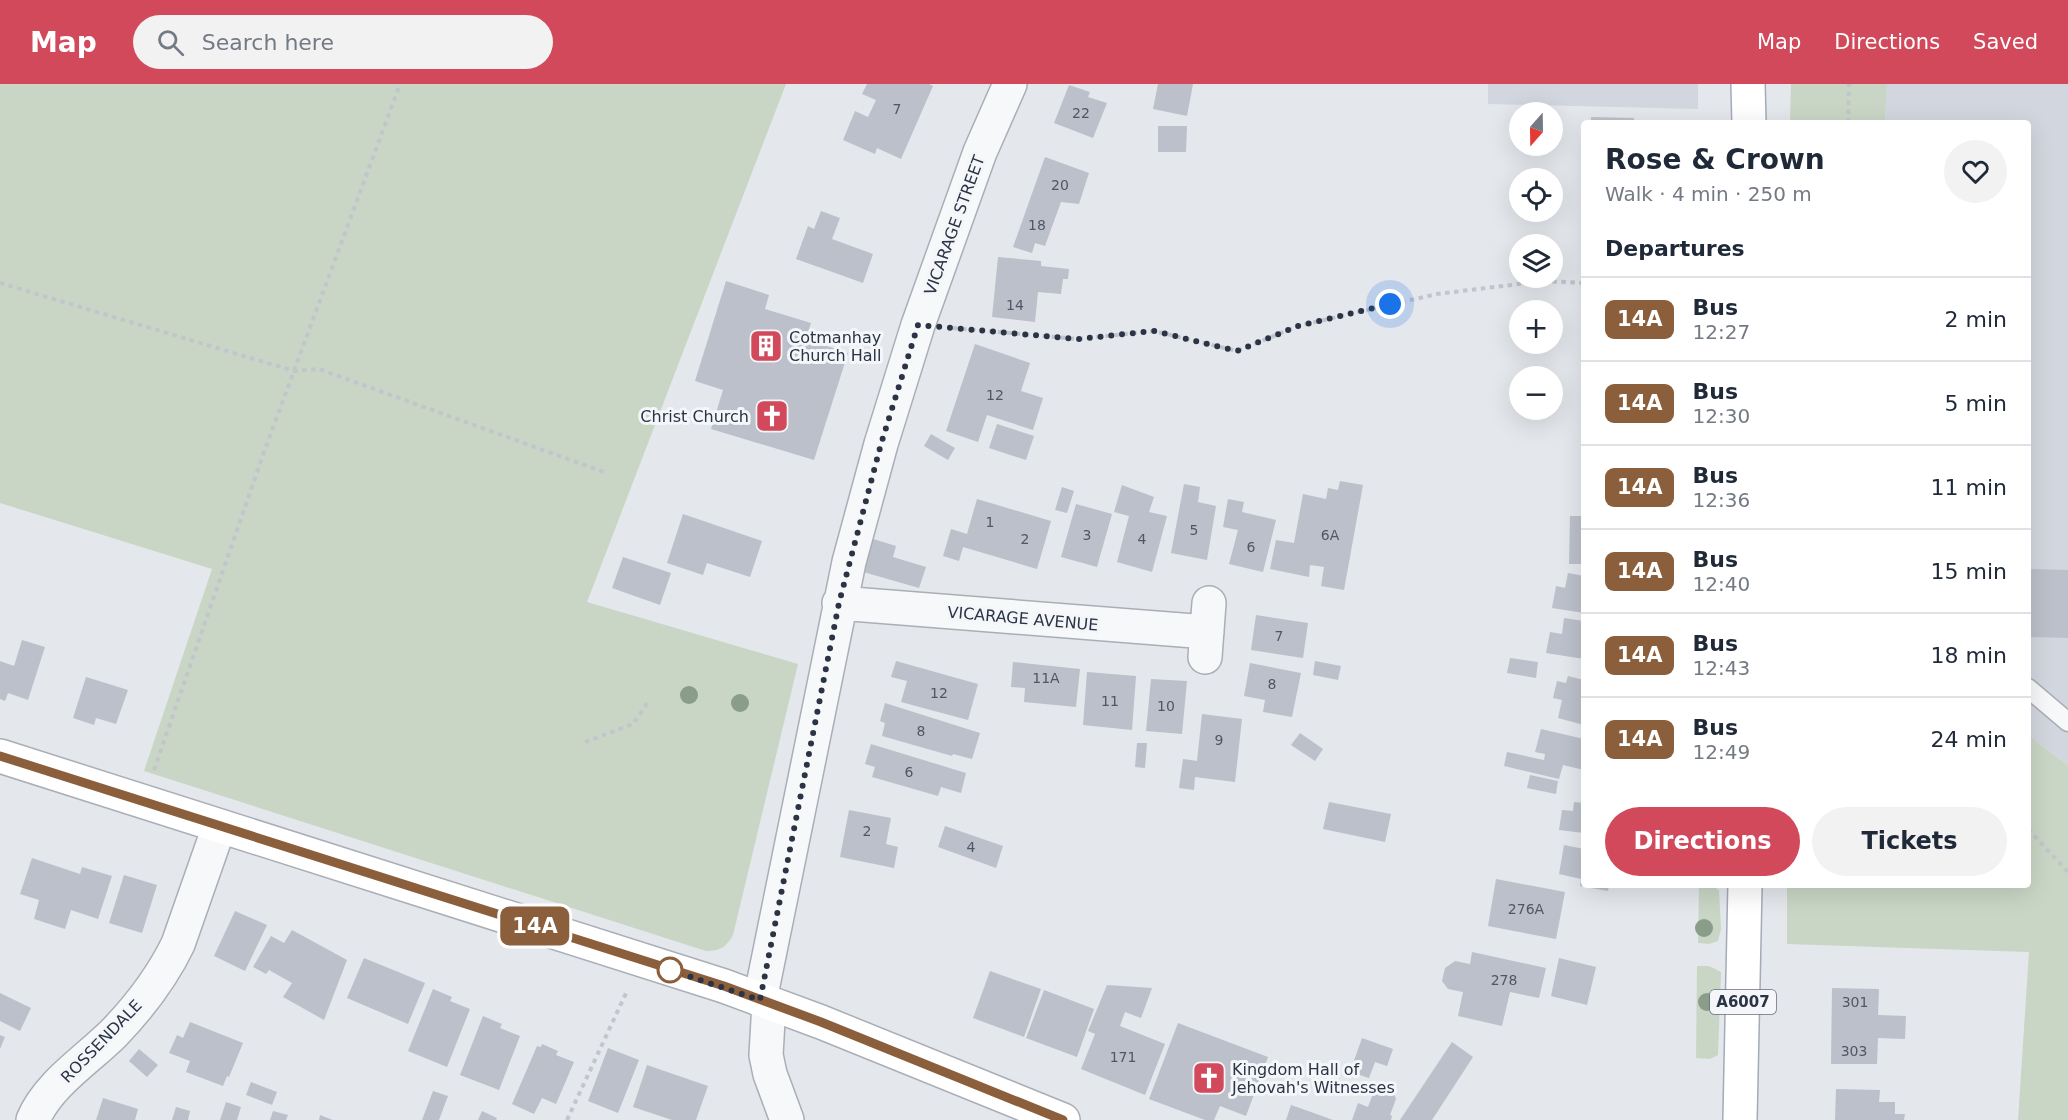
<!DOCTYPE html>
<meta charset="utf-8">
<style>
:root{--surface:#fff;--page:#f2f2f3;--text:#1f2937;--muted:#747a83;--line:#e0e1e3;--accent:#d1495b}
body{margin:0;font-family:"DejaVu Sans",sans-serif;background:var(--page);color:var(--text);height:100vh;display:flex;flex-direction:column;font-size:22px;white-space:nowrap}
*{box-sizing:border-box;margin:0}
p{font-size:20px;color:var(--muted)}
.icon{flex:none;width:33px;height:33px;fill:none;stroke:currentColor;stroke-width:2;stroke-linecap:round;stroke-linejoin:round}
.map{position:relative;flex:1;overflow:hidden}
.panel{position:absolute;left:1581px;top:36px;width:450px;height:768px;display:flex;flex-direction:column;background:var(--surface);border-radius:6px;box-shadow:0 6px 24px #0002}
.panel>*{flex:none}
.badge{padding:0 12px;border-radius:9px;font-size:21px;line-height:39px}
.needle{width:39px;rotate:200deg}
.controls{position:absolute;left:1509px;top:18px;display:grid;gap:12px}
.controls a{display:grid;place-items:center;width:54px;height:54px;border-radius:50%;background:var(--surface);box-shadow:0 6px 24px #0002;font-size:30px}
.you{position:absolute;width:30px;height:30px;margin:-15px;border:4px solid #fff;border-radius:50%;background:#1a73e8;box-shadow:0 0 0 9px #1a73e833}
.map>.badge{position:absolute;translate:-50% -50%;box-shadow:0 0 0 3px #fff}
h2{padding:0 24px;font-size:22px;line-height:54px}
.round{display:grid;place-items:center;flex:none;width:63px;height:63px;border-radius:32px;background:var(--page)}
.head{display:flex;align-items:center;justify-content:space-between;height:102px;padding:0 24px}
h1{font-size:28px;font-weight:700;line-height:45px}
.button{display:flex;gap:12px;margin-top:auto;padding:12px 24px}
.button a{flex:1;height:69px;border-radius:36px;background:var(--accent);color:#fff;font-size:24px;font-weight:700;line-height:69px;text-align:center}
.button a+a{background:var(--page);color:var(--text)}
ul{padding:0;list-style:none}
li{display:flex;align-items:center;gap:18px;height:84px;padding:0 24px;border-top:2px solid var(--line)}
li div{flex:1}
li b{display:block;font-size:22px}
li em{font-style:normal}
li .badge{min-width:66px;font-weight:700;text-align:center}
header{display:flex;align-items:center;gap:36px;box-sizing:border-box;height:84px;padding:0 30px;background:var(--accent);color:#fff}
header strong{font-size:28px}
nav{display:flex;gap:33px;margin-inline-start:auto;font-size:21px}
.search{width:420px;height:54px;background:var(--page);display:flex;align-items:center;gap:15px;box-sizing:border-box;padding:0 21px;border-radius:33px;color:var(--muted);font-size:22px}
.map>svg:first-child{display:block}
</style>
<header>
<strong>Map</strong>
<div class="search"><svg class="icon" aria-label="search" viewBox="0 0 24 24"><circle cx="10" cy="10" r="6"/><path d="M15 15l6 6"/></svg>Search here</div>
<nav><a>Map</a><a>Directions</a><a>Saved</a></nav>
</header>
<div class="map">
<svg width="2068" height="1036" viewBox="0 0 2068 1036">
<rect width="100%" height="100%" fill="#e4e7ec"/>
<!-- built -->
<path fill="#d2d6de" d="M1488,0H1698V25L1488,20Z
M1887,0H2068V682L2028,651V39H1885Z"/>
<!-- green -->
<path fill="#c9d6c5" d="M0,0H786L587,518L798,580L733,851C726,863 721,867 706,867L144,687L212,485L0,419Z
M1791,0H1887L1885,39H1790Z
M2028,651L2068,682V1036H2018L2029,868L1787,860V801H2028Z
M1699,801L1713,802L1719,806L1721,845L1718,857L1709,860L1698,859Z
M1697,882H1709L1721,888L1718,971L1710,975L1696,974Z"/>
<!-- building -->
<path fill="#bbc0ca" d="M867,0H929L933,2L901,75L877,64L875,70L843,56L855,27L868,33L876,16L862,10Z
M1158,0H1193L1187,32L1153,25Z
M1069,1L1090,8L1088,13L1107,19L1093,54L1054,39Z
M1591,33L1634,34V39H1591Z
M1158,42H1187L1186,68H1158Z
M1045,73L1089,89L1079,120L1061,118L1045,162L1035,159L1032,169L1013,163Z
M821,127L840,134L832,155L873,170L863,199L796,175L808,142L814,145Z
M998,173L1041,177V182L1069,185L1068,195H1063L1061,210L1038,208L1035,238L992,233Z
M726,197L769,211L765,225L811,239L806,255L848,269L814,376L711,345L723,306L695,297Z
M975,260L1030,279L1021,307L1043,314L1033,346L987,331L978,358L946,347Z
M997,340L1034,352L1026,376L989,364Z
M931,350L955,364L948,376L924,362Z
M1340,397L1363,401L1344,506L1321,502L1324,483L1310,481L1309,493L1270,485L1276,456L1294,459L1303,410L1326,415L1328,404L1338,406Z
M1184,400L1200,403L1198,418L1216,422L1207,476L1171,469Z
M1122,401L1154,413L1149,428L1167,432L1152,488L1117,478L1129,432L1114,428Z
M1062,403L1074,407L1067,429L1055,426Z
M977,415L1051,437L1037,485L963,463L959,477L943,472L951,445L967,450Z
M1228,415L1244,418L1242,428L1276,436L1263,488L1229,480L1238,446L1223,443Z
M1076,420L1112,430L1097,483L1061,473Z
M683,430L762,457L750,493L707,479L703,491L667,479Z
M1570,432H1584V480H1569Z
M870,454L896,462L893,473L926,483L919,504L860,487Z
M623,473L671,489L660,521L612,504Z
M2028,485L2068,486V554L2028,553Z
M1568,489L1584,492V529L1552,524L1556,502L1565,504Z
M1256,531L1308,539L1303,574L1251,566Z
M1564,534L1584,537V575L1546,569L1550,548L1562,550Z
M22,556L45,563L28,616L8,609L5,617L0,615V577L14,582Z
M1510,574L1538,578L1536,594L1507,589Z
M896,577L978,600L968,636L901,618L907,597L891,593Z
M1315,577L1341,582L1338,596L1313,591Z
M1013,578L1080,585L1076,623L1024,618L1025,604L1011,603Z
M1250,579L1301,589L1292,633L1263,628L1265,616L1244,612Z
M1087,588L1136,592L1132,646L1083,641Z
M1568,592L1584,596V641L1558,634L1562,616L1553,614L1557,597L1566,599Z
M86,593L128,606L116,640L96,634L94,641L73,634Z
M1151,595L1187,597L1182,650L1146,647Z
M885,619L980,649L972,675L953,670L952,672L882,652L885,639L880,637Z
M1202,630L1242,635L1235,698L1195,693L1194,706L1179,704L1183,675L1197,677Z
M1541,645L1584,655V686L1563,681L1559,695L1504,682L1507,668L1544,676L1545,670L1535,668Z
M1300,649L1323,665L1315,677L1291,661Z
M1137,659H1147L1145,684L1135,683Z
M871,660L966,689L961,709L941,703L938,712L872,693L875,683L865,680Z
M1530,691L1558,697L1556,710L1527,704Z
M1329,718L1391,730L1385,758L1323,745Z
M1574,718L1584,719V749L1559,746L1562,726L1573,727Z
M849,726L891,734L886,760L898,763L894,784L840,773Z
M945,742L1003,762L996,784L938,763Z
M1564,761L1584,765V801H1609L1608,807L1580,802L1581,795L1559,790Z
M32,774L80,790L82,783L112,792L98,835L71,826L65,845L34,835L39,816L20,810Z
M124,791L157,801L142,849L109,839Z
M1496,795L1565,808L1556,855L1488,842Z
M235,827L267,841L245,887L214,872Z
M292,846L347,876L324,936L283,913L292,899L269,886L266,890L253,883L271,852L284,859Z
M1472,868L1546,884L1539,914L1510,908L1502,942L1458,932L1463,908L1448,905L1442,897L1445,884L1455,877L1470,880Z
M364,874L425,899L408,940L347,914Z
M1559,874L1596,883L1587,921L1551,912Z
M990,887L1041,905L1024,953L973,934Z
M1107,901L1152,904L1141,934L1125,928L1120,942L1165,960L1145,1011L1081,985L1095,950L1088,947Z
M1832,904L1879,905L1878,931L1906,932L1905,955L1878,954L1877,980H1831Z
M433,905L452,913L450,917L470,925L447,983L408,967Z
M1044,906L1094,925L1077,973L1026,954Z
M0,909L31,924L20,947L0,937Z
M483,932L502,940L500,944L520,952L499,1006L460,991Z
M190,938L243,959L229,993L227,992L223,1002L186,988L190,977L169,969L177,951L183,954Z
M1178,939L1268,973L1246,1032L1220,1022L1214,1036H1205L1149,1015Z
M0,951L5,953L0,965Z
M1362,954L1393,965L1387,982L1375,978L1369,994L1350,988Z
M1452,958L1473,973L1432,1036H1400Z
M542,960L558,967L556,971L574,978L556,1020L542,1014L534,1030L512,1020L537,962L541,963Z
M608,964L639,976L618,1029L588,1017Z
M139,965L158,981L147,993L129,977Z
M647,981L708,1002L696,1036H672L633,1023Z
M251,998L277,1008L272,1021L246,1011Z
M1382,1003L1393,1007L1396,1015L1390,1031L1392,1032L1391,1036H1352L1358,1019L1368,1023L1374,1007Z
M1836,1005L1880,1006L1879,1018H1895V1030H1905L1904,1036H1835Z
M433,1007L448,1012L439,1036H422Z
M103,1014L138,1025L135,1036H96Z
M226,1018L241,1023L237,1036H220Z
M1291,1021L1311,1028L1333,1036H1286Z
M176,1023L190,1027L188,1036H172Z
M273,1027L288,1031L286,1036H270Z
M482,1027L497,1034L496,1036H478Z
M320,1031L333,1036H319Z"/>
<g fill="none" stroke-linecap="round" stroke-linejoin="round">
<defs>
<path id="lane" d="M2028,604L2068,638"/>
<path id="street" d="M839,519L1207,548
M1205,573L1209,519
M760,916L849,478L881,360L918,241L980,68L1010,0
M769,919L766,971L770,990L787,1036
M33,1036C48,1000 87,976 114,949C139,923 162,893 178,860L219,743"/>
<path id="secondary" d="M0,672L724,902L821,938L1063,1036"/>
<path id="primary" d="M1748,0L1749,39
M1740,1036L1745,801"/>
</defs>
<!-- lane casing -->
<use href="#lane" stroke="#a9aeb7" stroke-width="21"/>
<!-- street casing -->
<use href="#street" stroke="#a9aeb7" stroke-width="36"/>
<!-- secondary casing -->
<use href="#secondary" stroke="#a9aeb7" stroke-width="36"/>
<!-- primary casing -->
<use href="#primary" stroke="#a3abb8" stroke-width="36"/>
<!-- path -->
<path stroke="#c2c5cb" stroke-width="4" stroke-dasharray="4.5 4.5" stroke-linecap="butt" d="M1848,39L1849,0
M0,199L294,287L319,285L604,388
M953,244L1078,255L1154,247L1237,267L1298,242L1437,210L1544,197L1584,199
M585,658L633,640L650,615
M154,686L264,368L400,0
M2028,745L2068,788
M567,1036L627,907"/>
<!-- lane -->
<use href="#lane" stroke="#f7f8fa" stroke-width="18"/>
<!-- street -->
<use href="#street" stroke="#f7f8fa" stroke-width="33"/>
<!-- secondary -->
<use href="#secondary" stroke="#fff" stroke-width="33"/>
<!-- primary -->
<use href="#primary" stroke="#fff" stroke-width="33"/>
</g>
<!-- trees -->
<g fill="#899d89">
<circle cx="689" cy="611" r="9"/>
<circle cx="740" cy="619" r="9"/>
<circle cx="1704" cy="844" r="9"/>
<circle cx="1707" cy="918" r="9"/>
</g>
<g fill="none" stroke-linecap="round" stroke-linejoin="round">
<defs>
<path id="line" d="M0,672L724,902L821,938L1063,1036"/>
</defs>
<!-- line casing -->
<use href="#line" stroke="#fff" stroke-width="14"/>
<!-- line -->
<use href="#line" stroke="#8b5e3c" stroke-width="9"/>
<!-- walk -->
<path stroke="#2b3445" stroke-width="6" stroke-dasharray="0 10.8" d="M670,886L760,916L839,519L881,360L918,241L1078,255L1154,247L1237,267L1298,242L1390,220"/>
</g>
<!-- icons -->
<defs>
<symbol id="building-square" viewBox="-11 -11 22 22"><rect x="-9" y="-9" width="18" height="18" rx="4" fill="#d1495b" stroke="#f4f6f9"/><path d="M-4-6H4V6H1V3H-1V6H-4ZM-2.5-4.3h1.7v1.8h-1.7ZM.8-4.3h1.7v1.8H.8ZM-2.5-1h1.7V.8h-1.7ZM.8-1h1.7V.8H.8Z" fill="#fff"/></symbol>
<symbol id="church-square" viewBox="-11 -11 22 22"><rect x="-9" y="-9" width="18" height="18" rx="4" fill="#d1495b" stroke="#f4f6f9"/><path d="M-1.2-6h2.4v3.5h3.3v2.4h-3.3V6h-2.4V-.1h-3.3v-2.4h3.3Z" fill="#fff"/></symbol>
</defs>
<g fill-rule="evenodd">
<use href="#building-square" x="747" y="243" width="38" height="38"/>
<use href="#church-square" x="753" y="313" width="38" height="38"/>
<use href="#church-square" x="1190" y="975" width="38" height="38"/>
</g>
<!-- markers -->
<circle fill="#fff" stroke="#8b5e3c" stroke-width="3" cx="670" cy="886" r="12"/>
<g text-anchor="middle" stroke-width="6" stroke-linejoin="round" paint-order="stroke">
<!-- number labels -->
<g font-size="14" fill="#4f5766">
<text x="897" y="30">7</text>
<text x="1081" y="34">22</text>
<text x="1060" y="106">20</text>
<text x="1037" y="146">18</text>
<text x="1015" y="226">14</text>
<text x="995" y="316">12</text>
<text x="990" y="443">1</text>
<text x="1194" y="451">5</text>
<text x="1087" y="456">3</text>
<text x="1330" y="456">6A</text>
<text x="1025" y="460">2</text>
<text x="1142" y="460">4</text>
<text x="1251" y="468">6</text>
<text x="1279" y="557">7</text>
<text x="1046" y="599">11A</text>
<text x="1272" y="605">8</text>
<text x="939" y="614">12</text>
<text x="1110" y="622">11</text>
<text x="1166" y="627">10</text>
<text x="921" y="652">8</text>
<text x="1219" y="661">9</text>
<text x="909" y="693">6</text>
<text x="867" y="752">2</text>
<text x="971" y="768">4</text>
<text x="1526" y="830">276A</text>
<text x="1504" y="901">278</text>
<text x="1855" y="923">301</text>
<text x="1854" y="972">303</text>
<text x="1123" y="978">171</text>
</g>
<!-- shield labels -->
<rect fill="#f4f6f9" stroke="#676e7b" stroke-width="1.5" x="1710" y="906" width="66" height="24" rx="4.5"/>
<g font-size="15" font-weight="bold" fill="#2b3445">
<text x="1743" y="923">A6007</text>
</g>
<!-- street labels -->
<g font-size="16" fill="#2b3445" stroke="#f4f6f9">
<text transform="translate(954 141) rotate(-70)" y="6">VICARAGE STREET</text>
<text transform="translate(1023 534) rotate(5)" y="6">VICARAGE AVENUE</text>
<text transform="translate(101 957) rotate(-46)" y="6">ROSSENDALE</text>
</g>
<!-- poi labels -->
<g font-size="16" fill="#2b3445" stroke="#f4f6f9" text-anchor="start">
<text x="789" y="259">Cotmanhay<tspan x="789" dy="18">Church Hall</tspan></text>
<text x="749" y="338" text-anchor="end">Christ Church</text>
<text x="1232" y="991">Kingdom Hall of<tspan x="1232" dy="18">Jehovah's Witnesses</tspan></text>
</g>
</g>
</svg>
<div class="controls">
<a><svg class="needle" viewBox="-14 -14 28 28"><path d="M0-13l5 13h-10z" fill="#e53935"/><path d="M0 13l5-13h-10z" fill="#747a83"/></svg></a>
<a><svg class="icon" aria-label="locate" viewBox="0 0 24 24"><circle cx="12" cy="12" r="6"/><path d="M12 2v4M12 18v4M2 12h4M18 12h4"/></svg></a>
<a><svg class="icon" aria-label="layers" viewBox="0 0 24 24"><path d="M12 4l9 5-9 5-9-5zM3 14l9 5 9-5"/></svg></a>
<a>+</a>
<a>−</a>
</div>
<div class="you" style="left:1390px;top:220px"></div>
<b class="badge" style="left:535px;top:842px;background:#8b5e3c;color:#fff">14A</b>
<section class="panel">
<div class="head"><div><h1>Rose &amp; Crown</h1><p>Walk · 4 min · 250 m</p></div><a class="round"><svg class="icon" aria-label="heart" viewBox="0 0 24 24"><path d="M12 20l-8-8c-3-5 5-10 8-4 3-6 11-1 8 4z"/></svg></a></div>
<h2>Departures</h2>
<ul>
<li><span class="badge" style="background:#8b5e3c;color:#fff">14A</span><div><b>Bus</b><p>12:27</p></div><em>2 min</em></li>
<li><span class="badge" style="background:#8b5e3c;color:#fff">14A</span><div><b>Bus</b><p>12:30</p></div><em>5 min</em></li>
<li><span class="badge" style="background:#8b5e3c;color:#fff">14A</span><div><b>Bus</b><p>12:36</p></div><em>11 min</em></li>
<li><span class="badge" style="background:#8b5e3c;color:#fff">14A</span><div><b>Bus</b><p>12:40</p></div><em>15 min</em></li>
<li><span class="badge" style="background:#8b5e3c;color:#fff">14A</span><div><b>Bus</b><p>12:43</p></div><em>18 min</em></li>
<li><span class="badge" style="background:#8b5e3c;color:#fff">14A</span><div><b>Bus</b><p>12:49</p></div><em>24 min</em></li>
</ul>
<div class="button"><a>Directions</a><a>Tickets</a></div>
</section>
</div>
